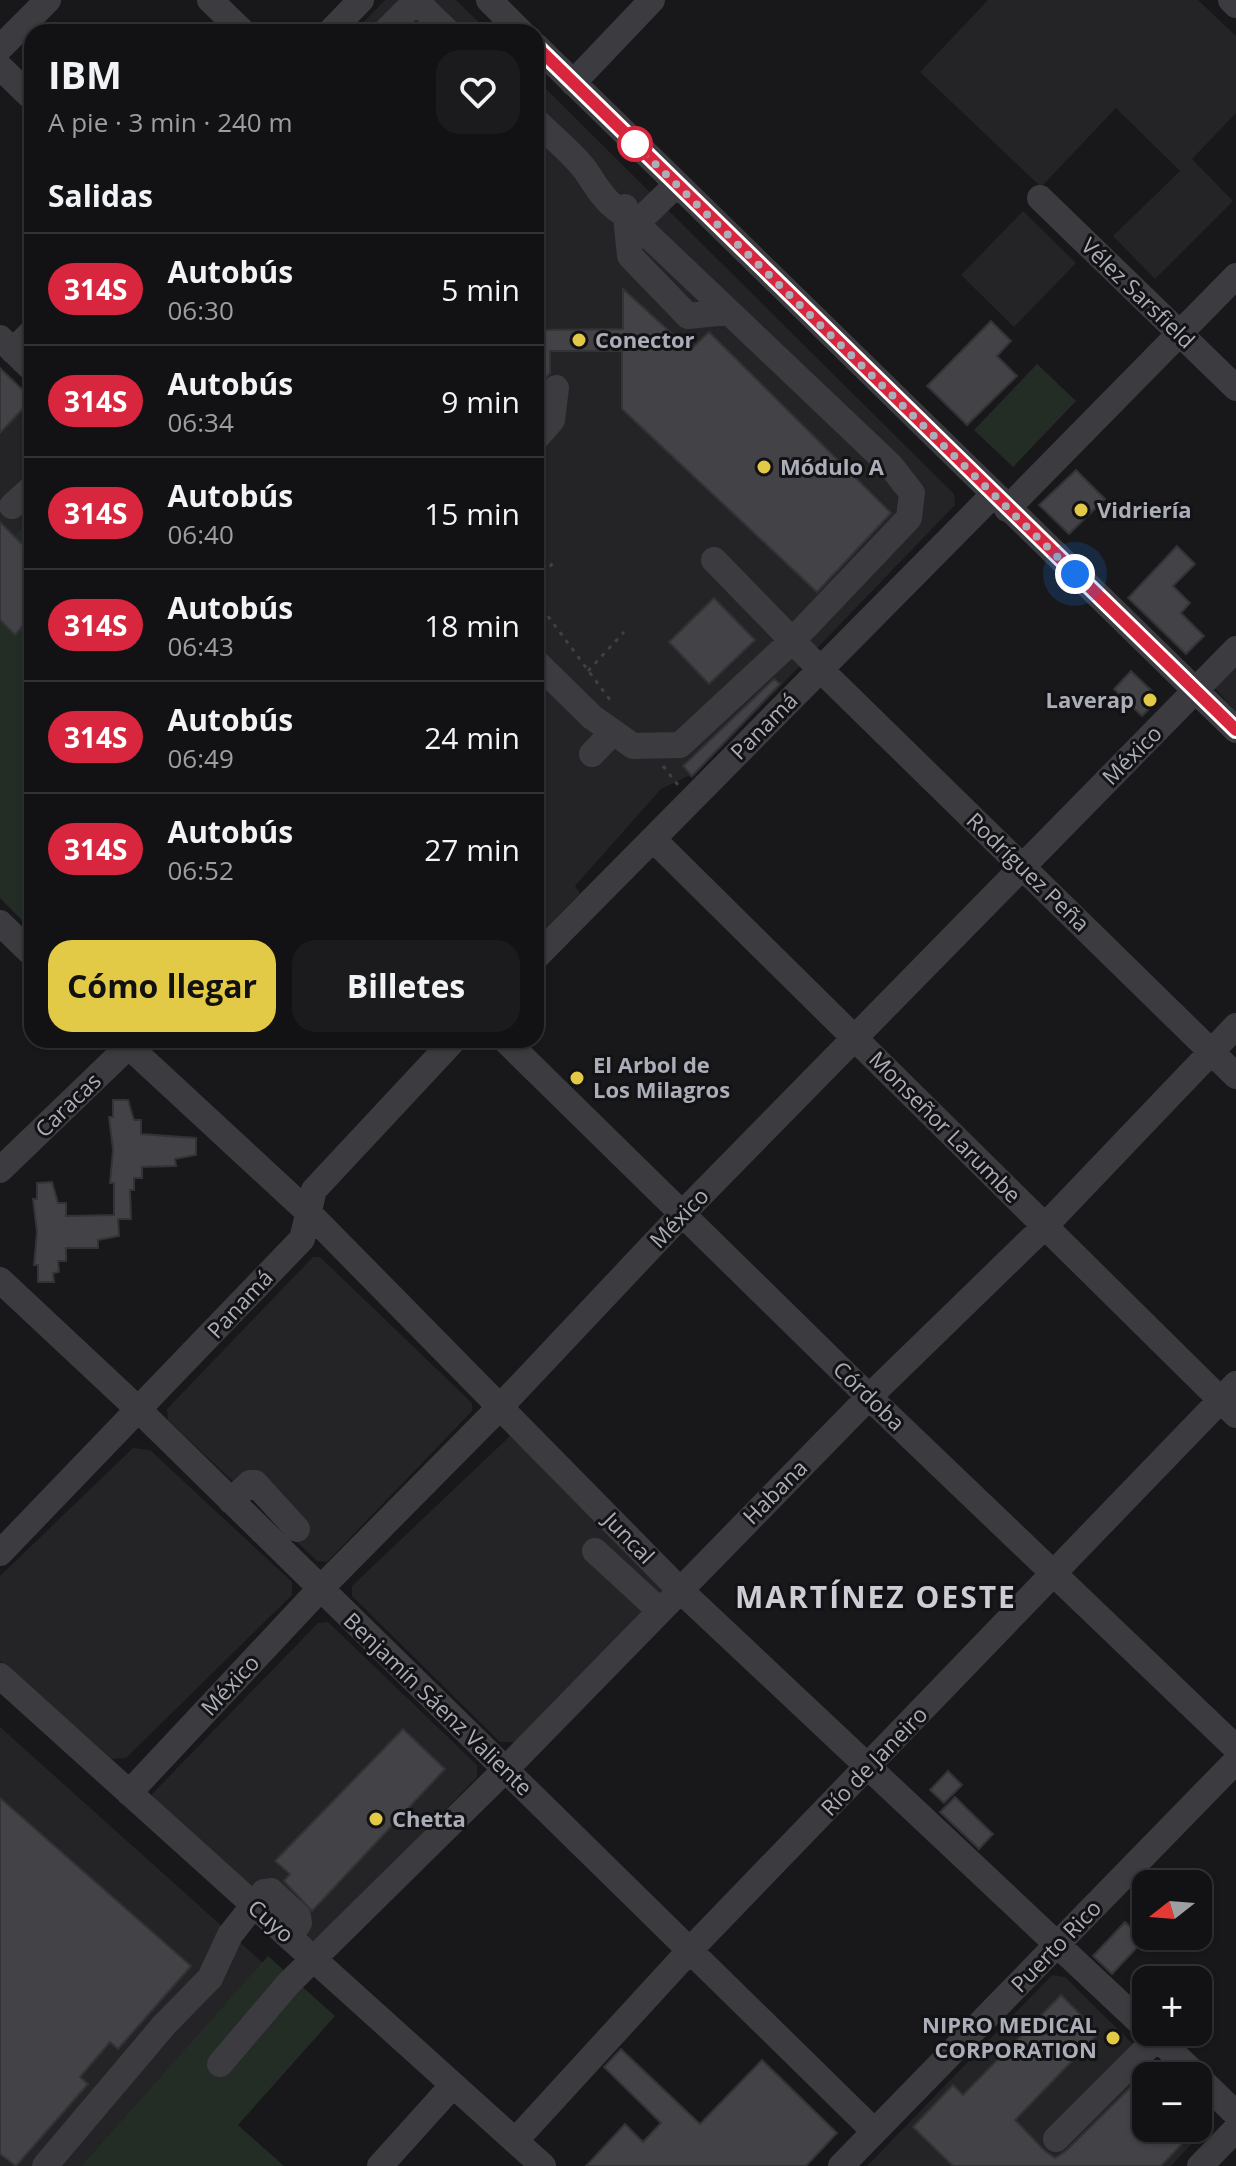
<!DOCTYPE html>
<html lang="es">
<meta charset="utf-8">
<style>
:root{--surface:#121214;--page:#1b1b1d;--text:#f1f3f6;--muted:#9c9ea0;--line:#313234;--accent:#e3ca46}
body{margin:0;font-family:"Open Sans",sans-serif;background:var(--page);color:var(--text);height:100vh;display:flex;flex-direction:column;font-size:30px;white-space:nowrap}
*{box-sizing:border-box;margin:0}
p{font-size:26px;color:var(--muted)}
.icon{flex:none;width:44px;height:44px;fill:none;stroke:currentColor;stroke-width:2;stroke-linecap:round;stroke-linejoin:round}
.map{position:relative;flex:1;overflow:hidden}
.side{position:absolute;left:24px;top:24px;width:520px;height:1024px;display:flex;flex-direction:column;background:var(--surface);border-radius:24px;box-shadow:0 2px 6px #0004,0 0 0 2px var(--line)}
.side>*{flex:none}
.badge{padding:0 16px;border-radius:26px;font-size:28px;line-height:52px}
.needle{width:52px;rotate:253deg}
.controls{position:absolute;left:1132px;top:1870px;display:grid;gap:16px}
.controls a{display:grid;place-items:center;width:80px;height:80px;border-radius:16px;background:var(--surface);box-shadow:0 2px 6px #0004,0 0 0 2px var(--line);font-size:40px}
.you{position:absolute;width:40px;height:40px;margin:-20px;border:6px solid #fff;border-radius:50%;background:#1a73e8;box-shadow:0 0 0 12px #1a73e833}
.map>.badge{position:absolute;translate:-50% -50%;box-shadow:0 0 0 4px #fff}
h2{padding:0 24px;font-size:30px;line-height:72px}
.round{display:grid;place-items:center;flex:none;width:84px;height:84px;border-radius:24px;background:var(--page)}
.summary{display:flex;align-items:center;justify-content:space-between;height:136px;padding:0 24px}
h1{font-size:38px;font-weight:700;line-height:60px}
.button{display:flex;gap:16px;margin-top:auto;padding:16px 24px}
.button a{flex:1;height:92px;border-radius:24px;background:var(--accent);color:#111;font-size:32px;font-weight:700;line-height:92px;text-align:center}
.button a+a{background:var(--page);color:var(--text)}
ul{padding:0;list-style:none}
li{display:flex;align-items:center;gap:24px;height:112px;padding:0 24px;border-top:2px solid var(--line)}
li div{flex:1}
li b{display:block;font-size:30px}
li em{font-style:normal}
li .badge{min-width:88px;font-weight:700;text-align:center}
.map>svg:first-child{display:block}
</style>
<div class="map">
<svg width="1236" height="2166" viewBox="0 0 1236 2166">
<rect width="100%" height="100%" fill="#18181a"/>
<!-- built -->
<path fill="#242427" d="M385,0H456L489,32H354Z
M988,0H1198L1236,36V113L1192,159L1233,201L1155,279L1113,236L1180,171L1116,108L1041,187L920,72Z
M536,79L954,494L955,505L692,778L688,776L661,789L575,886L580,893L536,938Z
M1023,211L1076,263L1014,327L961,275Z
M0,368L32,399V517L0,550Z
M1236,658V712L1213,686Z
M313,1257H320L472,1403V1411L327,1562L317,1561L168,1420L167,1409Z
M512,1434L666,1594L516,1742H500L352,1596V1586Z
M133,1448L150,1450L292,1582V1595L126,1758L112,1759L0,1661V1576Z
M328,1622L477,1765V1777L319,1940H306L153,1805L152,1794L318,1623Z
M0,1727L263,1963L81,2166H0Z
M1052,1975L1065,1977L1165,2076H1146V2128H1198V2109L1211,2123L1171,2166H867Z"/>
<!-- green -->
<path fill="#242c26" d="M1037,364L1076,401L1013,467L974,430Z
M32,517V930L0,898V550Z
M268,1956L335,2016L238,2125L284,2166H81Z"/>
<!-- building -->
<path fill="#424247" stroke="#333235" stroke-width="2" d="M623,289L690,350L709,332L891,513L817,592L622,409V351H550V373L541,384H536V330L623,329Z
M991,321L1011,341L997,356L1017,376L967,425L927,386Z
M0,368L32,399L0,433Z
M1076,470L1105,499L1069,534L1039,505Z
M0,522L21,543L32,532V616L15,635L0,620Z
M1177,546L1195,564L1173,586L1190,603L1181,613L1204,636L1186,654L1128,598Z
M714,598L755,640L709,684L669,642Z
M1131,671L1154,693V704L1142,716L1114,689Z
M774,679L780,684L692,776L683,766Z
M113,1100H128L134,1120H141V1134L196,1138V1155L175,1159L176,1166L142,1167V1178H134V1190H130L131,1219H118L119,1236L98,1240V1248H66V1261H58L59,1272L53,1273L54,1282H38V1265H34L37,1232L33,1199H37V1183L52,1182L58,1203H66V1216L114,1215V1183H110L113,1150L109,1117H113Z
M403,1729L445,1769L312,1911L284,1881L290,1874L275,1861Z
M948,1771L962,1785L944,1803L930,1790Z
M955,1797L993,1834L979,1849L940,1812Z
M0,1798L191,1966L118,2049L110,2042L80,2077L88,2084L16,2166L0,2154Z
M1125,1922L1144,1940L1112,1974L1093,1956Z
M1061,1995L1099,2033L1015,2120L1045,2151L1055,2158L1067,2150L1144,2074L1146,2128H1197L1161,2166H953L913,2127L953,2085L963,2095Z
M621,2049L700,2124L762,2060L837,2133L806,2166H586L625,2124L643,2142L661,2123L604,2067Z"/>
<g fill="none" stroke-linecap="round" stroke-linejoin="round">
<!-- path -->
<path stroke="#3f4045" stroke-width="3" stroke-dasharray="4 6" stroke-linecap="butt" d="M536,581L555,561
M536,600L613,704
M588,671L624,632
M663,766L678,785"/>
<!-- minor -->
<path stroke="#3b3b40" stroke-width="26" d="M210,0L243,32
M489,0L521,32
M1231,0L1236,5
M330,32L361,0
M385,32L416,1L448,32
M536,46L1236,730
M0,48L48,0
M0,67L32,98
M573,83L652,0
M536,121C552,137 573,153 586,171C599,191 607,205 629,217L891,466L912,493L909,518L793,640L680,745L633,746L592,717L536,662
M1040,198L1236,388
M625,207L630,256L688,316L728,312
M636,224L676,185
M0,338L32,369
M13,351L32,332
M536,438L552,420L556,388
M12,506L32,488
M1007,509L1236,276
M714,560L820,669L1236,1076
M592,754L613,732
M653,839L1236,1415
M0,923L32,954
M536,957L993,495
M122,1040L309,1213L679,1589L1146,2028
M505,1040L869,1397L1236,1748
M0,1170L135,1040
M0,1280L140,1411L874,2131
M231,1501L250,1483H255L297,1529
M595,1551L659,1610
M0,1553L302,1239L314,1190L454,1040
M0,1676L543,2166
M129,1793L320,1589L501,1406L683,1213L1236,649
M1151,2032L1197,2076
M220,2064L288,1984L506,1769L869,1397L1045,1226L1236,1026
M1198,2077L1236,2114
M1056,2139L1157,2038
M515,2141L691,1949L1236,1384
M45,2166L164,2025L210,1978L230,1935L264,1892L271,1891L298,1916L299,1923L289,1937
M380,2166L453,2085
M841,2166L1236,1761
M1200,2166L1236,2129"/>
</g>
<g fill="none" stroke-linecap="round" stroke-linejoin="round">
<defs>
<path id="line" d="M536,46L1236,730"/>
</defs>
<!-- line casing -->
<use href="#line" stroke="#fff" stroke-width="18"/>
<!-- line -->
<use href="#line" stroke="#d7263d" stroke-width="12"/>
<!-- walk -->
<path stroke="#abadb8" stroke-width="8" stroke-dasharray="0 14.4" d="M635,144L1075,574"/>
</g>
<!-- markers -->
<circle fill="#fff" stroke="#d7263d" stroke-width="4" cx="635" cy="144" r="16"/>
<g fill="#e3ca46" stroke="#131315" stroke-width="3">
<circle cx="579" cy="340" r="8"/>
<circle cx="764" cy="467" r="8"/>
<circle cx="1081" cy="510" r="8"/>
<circle cx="1150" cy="700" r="8"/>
<circle cx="577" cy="1078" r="8"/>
<circle cx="376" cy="1819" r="8"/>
<circle cx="1113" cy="2038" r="8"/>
</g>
<g text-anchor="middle" stroke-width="6" stroke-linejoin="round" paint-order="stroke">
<!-- street labels -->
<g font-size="22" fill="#abadb8" stroke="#131315">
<text transform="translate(1138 293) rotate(44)" y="8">Vélez Sarsfield</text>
<text transform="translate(764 726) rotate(-45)" y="8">Panamá</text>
<text transform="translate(1132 755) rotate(-45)" y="8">México</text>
<text transform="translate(1028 872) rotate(44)" y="8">Rodríguez Peña</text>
<text transform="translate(68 1105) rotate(-44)" y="8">Caracas</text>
<text transform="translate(945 1127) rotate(45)" y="8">Monseñor Larumbe</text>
<text transform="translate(679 1218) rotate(-46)" y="8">México</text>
<text transform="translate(240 1304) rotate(-47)" y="8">Panamá</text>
<text transform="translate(869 1396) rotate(44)" y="8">Córdoba</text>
<text transform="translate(775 1492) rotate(-45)" y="8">Habana</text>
<text transform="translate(629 1538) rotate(46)" y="8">Juncal</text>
<text transform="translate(230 1685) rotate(-47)" y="8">México</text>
<text transform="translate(438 1704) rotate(44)" y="8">Benjamín Sáenz Valiente</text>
<text transform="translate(874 1761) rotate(-46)" y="8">Río de Janeiro</text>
<text transform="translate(271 1921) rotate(41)" y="8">Cuyo</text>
<text transform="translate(1056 1946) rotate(-46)" y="8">Puerto Rico</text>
</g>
<!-- poi labels -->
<g font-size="22" font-weight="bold" fill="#abadb8" stroke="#131315" text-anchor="start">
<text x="595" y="348">Conector</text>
<text x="780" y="475">Módulo A</text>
<text x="1097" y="518">Vidriería</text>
<text x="1134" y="708" text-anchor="end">Laverap</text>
<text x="593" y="1073">El Arbol de<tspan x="593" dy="25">Los Milagros</tspan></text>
<text x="392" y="1827">Chetta</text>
<text x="1097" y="2033" text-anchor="end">NIPRO MEDICAL<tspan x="1097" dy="25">CORPORATION</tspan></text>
</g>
<!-- district labels -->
<g font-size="30" font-weight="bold" letter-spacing="2" fill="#cccdd5" stroke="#131315">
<text x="876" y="1608">MARTÍNEZ OESTE</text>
</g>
</g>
</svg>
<div class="controls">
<a><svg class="needle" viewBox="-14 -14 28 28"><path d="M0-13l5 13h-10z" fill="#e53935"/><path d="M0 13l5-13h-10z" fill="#9c9ea0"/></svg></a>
<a>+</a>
<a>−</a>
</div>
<div class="you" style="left:1075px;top:574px"></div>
<section class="side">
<div class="summary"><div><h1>IBM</h1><p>A pie · 3 min · 240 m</p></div><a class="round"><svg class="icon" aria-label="heart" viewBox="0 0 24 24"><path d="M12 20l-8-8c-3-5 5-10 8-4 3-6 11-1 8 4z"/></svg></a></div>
<h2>Salidas</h2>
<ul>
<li><span class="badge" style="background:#d7263d;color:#fff">314S</span><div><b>Autobús</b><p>06:30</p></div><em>5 min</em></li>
<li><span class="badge" style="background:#d7263d;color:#fff">314S</span><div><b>Autobús</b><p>06:34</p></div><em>9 min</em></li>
<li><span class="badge" style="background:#d7263d;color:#fff">314S</span><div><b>Autobús</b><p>06:40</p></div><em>15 min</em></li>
<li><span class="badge" style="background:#d7263d;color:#fff">314S</span><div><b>Autobús</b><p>06:43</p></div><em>18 min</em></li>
<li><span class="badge" style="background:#d7263d;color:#fff">314S</span><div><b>Autobús</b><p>06:49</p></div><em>24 min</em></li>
<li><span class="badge" style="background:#d7263d;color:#fff">314S</span><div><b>Autobús</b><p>06:52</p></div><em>27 min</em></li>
</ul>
<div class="button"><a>Cómo llegar</a><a>Billetes</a></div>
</section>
</div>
